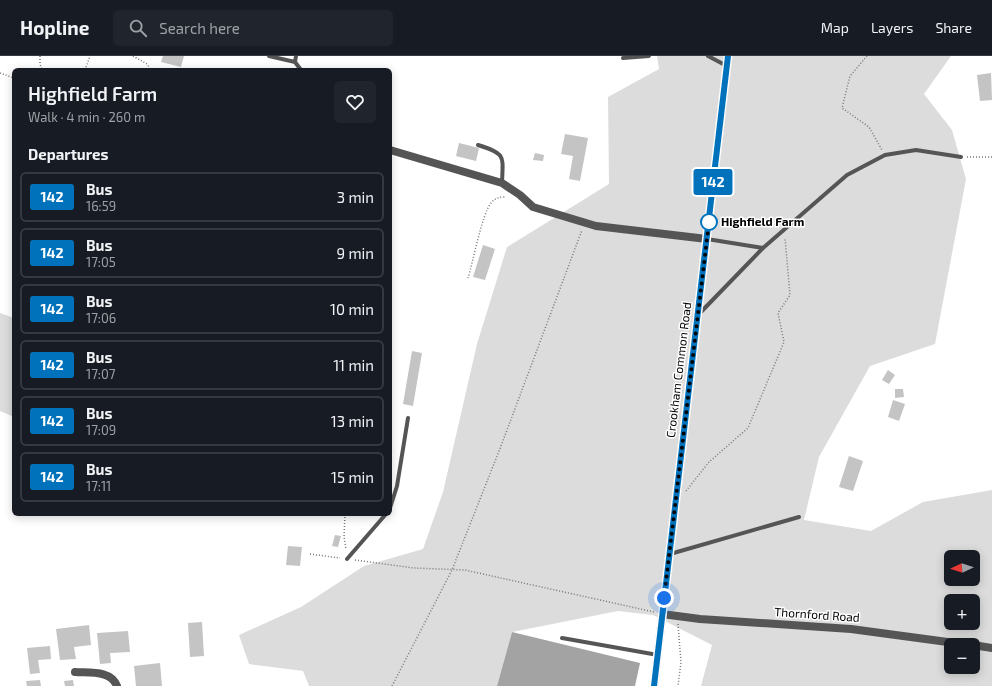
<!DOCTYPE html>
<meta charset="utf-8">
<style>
:root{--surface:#171b24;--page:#20242c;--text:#f1f3f6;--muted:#9ea1a6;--line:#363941}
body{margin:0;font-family:"Exo 2",sans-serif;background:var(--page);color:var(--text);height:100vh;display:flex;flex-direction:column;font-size:15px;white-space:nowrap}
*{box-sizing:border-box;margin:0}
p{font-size:13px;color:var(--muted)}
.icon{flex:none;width:22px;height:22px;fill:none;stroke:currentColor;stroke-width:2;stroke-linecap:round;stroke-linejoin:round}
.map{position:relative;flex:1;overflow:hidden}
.panel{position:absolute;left:12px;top:12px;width:380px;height:448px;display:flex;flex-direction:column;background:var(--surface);border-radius:6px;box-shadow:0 2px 10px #0003}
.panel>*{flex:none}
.badge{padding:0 8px;border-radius:3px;font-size:14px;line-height:26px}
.needle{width:26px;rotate:266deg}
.buttons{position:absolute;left:944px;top:494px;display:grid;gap:8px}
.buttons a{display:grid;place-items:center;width:36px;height:36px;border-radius:6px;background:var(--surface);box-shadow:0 2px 10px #0003;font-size:20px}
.you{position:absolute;width:20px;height:20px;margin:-10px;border:3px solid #fff;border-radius:50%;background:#1a73e8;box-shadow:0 0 0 6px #1a73e833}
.map>.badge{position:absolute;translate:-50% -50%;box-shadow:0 0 0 2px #fff}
h2{padding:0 16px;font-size:15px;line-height:36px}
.round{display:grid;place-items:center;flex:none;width:42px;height:42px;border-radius:6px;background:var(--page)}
.overview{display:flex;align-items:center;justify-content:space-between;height:68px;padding:0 16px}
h1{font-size:19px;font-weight:600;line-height:30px}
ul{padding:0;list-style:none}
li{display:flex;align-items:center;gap:12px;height:50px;margin:0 8px 6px;padding:0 8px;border:2px solid var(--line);border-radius:6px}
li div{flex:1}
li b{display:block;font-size:15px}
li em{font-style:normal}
li .badge{min-width:44px;font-weight:700;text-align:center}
header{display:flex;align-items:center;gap:24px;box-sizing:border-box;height:56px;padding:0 20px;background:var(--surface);border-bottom:1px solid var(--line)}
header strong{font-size:19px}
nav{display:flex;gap:22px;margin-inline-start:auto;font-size:14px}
.search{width:280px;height:36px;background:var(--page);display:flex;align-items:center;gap:10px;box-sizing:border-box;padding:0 14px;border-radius:6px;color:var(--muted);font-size:15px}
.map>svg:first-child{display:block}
</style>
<header>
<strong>Hopline</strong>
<div class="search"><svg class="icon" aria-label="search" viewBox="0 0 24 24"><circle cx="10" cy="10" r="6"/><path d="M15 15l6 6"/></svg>Search here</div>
<nav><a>Map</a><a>Layers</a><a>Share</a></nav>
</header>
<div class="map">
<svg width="992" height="630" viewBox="0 0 992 630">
<rect width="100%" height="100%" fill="#fff"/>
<!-- green -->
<path fill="#dcdcdc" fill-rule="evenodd" d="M657,0H951L924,38L952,74L966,123L935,288L870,310L819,401L804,464L871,475L923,446L992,434V630H701L712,589L653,559L618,555L512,576L497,630H309L303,615L249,608L239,579L301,551L364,510L423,493L443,436L477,288L507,191L609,128L608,41L659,13ZM951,501H973V523H951ZM951,545H973V567H951ZM951,589H973V611H951Z
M0,257L14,262V361L0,355Z"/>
<!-- water -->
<path fill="#a3a3a3" d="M512,576L640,607L635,630H497Z"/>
<!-- building -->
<path fill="#c4c4c4" d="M163,0H184L181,11L161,6Z
M991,17L992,44L980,45L977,19Z
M565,78L588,82L580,125L569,123L573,100L561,98Z
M459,87L479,92L476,105L456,100Z
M535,97L544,99L543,105L533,104Z
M483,189L495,193L485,224L473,221Z
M412,295L422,297L413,350L403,348Z
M888,314L895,319L889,328L882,324Z
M895,333H903L904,341L895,342Z
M893,344L905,348L899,365L888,361Z
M849,400L863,405L853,435L839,431Z
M335,479L341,480L338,491L332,490Z
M288,490L302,491L300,510L286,509Z
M202,566L204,600L190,601L188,567Z
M89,569L91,589L74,591L76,603L60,604L56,573Z
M128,575L130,596L110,597L111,607L100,608L97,577Z
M50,590L51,603L38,604L40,617L30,618L27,592Z
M160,607L162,630H136L134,610Z
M40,624L41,630H27L26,625Z
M73,624L74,630H65L64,625Z"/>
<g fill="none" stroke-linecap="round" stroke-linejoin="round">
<!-- path -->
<path stroke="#777" stroke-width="1.5" stroke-dasharray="1 2" stroke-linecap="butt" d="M40,0V8L42,14
M133,0L147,8L151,14
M867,0L850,20L842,52L869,71L882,94
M85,14L90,0
M0,17L14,22
M967,101H992
M468,222C473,206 482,158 491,147C495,142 499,141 505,141
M686,435L709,406L748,372L784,286L778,257L790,239L785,182
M345,458L344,481L346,493
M310,498L340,502
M355,504L414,512L465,514L654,556
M678,568L681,606L678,630
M392,630L452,514L501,390L582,174"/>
<!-- service -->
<path stroke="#555" stroke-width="4" d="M269,0L295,6L301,14
M708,0L727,10
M623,2L649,0
M295,6L296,0
M478,89C506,98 503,99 502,127
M707,183L763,192
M699,258L763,192L847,119L885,99L916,94L961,101
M390,452L397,430L408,362
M670,498L799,461
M347,503L386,458
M562,582L658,599"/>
<!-- minor -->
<path stroke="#555" stroke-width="8" d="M390,94L502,127L520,139L533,151L596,170L707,183
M75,616C90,617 111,614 117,630"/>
<!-- tertiary -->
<path stroke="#555" stroke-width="8" d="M662,558L700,563L851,573L970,589
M973,589L992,592
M654,630L728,0"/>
</g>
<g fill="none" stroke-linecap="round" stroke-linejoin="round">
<defs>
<path id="line" d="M654,630L728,0"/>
</defs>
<!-- line casing -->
<use href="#line" stroke="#fff" stroke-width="9"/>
<!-- line -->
<use href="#line" stroke="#0072bc" stroke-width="6"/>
<!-- walk -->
<path stroke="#000" stroke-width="4" stroke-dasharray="0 7.2" d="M664,542L709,166"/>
</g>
<!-- markers -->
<circle fill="#fff" stroke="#0072bc" stroke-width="2" cx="709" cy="166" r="8"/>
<g text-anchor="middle" stroke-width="3" stroke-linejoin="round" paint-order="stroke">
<!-- stop labels -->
<g font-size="12" font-weight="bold" fill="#000" stroke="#fff" text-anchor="start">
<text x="721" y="170">Highfield Farm</text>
</g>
<!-- street labels -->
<g font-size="12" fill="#000" stroke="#fff">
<text transform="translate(679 314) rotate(-83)" y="4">Crookham Common Road</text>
<text transform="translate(817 559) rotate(4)" y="4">Thornford Road</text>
</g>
</g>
</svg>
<div class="buttons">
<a><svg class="needle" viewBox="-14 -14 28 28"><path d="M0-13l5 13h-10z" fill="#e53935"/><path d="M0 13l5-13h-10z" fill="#9ea1a6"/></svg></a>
<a>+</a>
<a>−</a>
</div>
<div class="you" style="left:664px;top:542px"></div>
<b class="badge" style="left:713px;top:126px;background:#0072bc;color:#fff">142</b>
<section class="panel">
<div class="overview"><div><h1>Highfield Farm</h1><p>Walk · 4 min · 260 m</p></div><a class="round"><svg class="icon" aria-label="heart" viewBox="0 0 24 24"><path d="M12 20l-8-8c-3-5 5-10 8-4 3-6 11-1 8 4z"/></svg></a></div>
<h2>Departures</h2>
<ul>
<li><span class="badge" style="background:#0072bc;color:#fff">142</span><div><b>Bus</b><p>16:59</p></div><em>3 min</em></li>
<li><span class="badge" style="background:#0072bc;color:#fff">142</span><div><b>Bus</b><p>17:05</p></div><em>9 min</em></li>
<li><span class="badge" style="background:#0072bc;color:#fff">142</span><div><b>Bus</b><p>17:06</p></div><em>10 min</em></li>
<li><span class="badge" style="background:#0072bc;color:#fff">142</span><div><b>Bus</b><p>17:07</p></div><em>11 min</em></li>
<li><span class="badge" style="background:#0072bc;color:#fff">142</span><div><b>Bus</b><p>17:09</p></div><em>13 min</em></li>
<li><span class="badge" style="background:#0072bc;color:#fff">142</span><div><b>Bus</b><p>17:11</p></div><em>15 min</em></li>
</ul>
</section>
</div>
